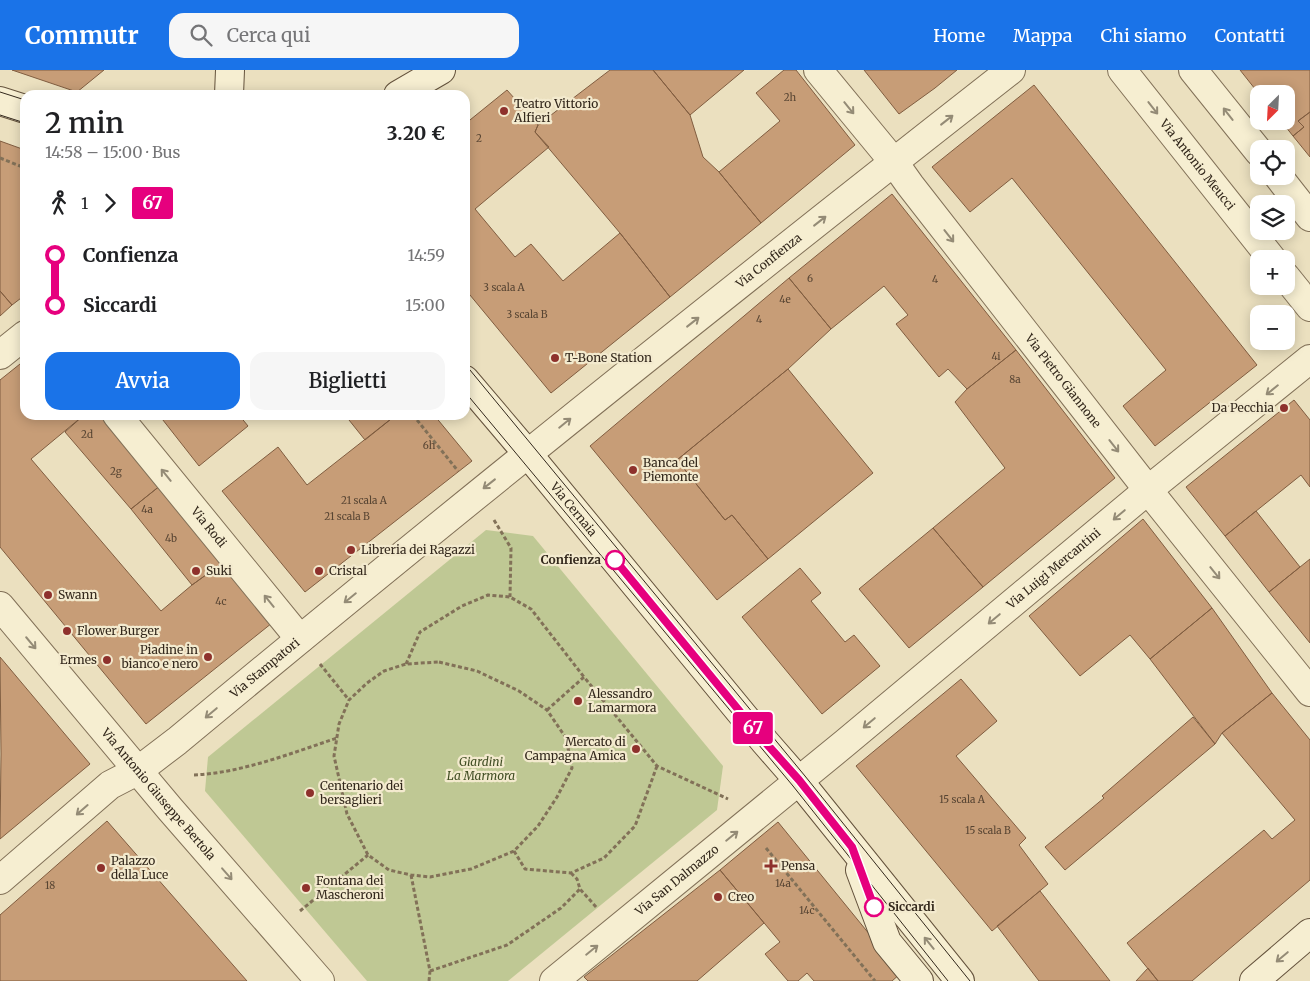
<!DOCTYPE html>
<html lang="it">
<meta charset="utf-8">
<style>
:root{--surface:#fff;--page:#f6f6f6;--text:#202124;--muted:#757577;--accent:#1a73e8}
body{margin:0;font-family:Merriweather,serif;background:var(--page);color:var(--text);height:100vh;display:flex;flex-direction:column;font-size:19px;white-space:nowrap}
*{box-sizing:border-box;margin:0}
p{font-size:16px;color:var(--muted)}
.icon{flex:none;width:28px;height:28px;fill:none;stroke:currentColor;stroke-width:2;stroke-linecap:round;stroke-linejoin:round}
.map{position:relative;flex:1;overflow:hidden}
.sheet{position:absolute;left:20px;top:20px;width:450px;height:330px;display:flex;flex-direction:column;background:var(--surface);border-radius:15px;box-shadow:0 2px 12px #0003}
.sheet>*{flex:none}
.badge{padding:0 10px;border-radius:4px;font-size:18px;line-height:32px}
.needle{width:32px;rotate:204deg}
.fabs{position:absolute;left:1250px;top:15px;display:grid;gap:10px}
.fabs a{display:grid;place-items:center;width:45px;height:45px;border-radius:10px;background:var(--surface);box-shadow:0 2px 12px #0003;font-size:25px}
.map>.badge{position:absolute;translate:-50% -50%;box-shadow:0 0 0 2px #fff}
.legs{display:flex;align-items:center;gap:8px;height:55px;padding:0 25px;font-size:16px}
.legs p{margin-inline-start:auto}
.overview{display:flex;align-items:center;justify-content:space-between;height:85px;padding:0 25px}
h1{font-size:28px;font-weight:600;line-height:38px}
.action{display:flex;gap:10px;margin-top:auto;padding:10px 25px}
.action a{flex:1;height:58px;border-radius:15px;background:var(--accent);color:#fff;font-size:20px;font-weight:600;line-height:58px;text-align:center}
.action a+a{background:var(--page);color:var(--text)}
ul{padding:0 25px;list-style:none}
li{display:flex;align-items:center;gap:18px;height:50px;font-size:19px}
li i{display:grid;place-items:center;width:8px;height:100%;margin:0 6px;background:currentColor}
li i::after{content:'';width:12px;height:12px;margin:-6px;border:4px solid;border-radius:50%;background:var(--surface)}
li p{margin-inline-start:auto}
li:first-child i{background:linear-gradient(#0000 50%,currentColor 0)}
li:last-child i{background:linear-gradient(currentColor 50%,#0000 0)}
header{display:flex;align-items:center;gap:30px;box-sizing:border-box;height:70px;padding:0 25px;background:var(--accent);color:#fff}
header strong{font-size:24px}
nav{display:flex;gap:28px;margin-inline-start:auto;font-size:18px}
.search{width:350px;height:45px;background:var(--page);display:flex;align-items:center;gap:12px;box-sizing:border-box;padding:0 18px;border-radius:15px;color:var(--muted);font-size:19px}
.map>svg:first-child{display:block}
</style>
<header>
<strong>Commutr</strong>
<div class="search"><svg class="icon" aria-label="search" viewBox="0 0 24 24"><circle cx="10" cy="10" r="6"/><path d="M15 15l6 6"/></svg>Cerca qui</div>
<nav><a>Home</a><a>Mappa</a><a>Chi siamo</a><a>Contatti</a></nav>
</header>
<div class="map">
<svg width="1310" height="911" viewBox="0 0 1310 911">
<rect width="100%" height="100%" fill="#ebe0bf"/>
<!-- green -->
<path fill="#bfc894" d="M486,460L533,466L723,696L717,740L508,911H367L205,721L208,687Z"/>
<!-- building -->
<path fill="#c79d77" stroke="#805d40" d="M12,0H104L77,22Z
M610,0H653L690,45L703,87L719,102L761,153L670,227L620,163L535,62L538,55Z
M653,0H744L690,45Z
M784,0H796L855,75L761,153L719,102L780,51L756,23Z
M864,0H957L935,18L899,44Z
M1240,0H1310V42L1298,51L1304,57L1293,66L1281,51H1286V24H1259Z
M1034,15L1257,295L1155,376L1123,336L1166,300L1012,108L970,142L932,97Z
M507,20L538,55L535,62L549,77L475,139L515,187L531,174L563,211L620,163L670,227L551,323L465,219V54Z
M1310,42V87L1293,66L1304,57L1298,51Z
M0,71L25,80V225L12,235L0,221Z
M892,124L1016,280L967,319L948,299L939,307L896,254L908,245L884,216L831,259L789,208Z
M789,208L831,259L788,299L677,390L725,450L732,445L768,489L717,530L590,376Z
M0,221L12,235L0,246Z
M1016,280L1115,408L983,517L933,458L1005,398L955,332L967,319Z
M25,290V345H84L31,389L161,541L192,515L228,489L277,549L146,654L0,477V310Z
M788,299L873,403L768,489L732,445L725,450L677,390Z
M1294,330L1310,350V417L1301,405L1225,466L1186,417Z
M84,345H112L166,411L131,439L65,362Z
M159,345H239L248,356L199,396Z
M345,345H396L365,370Z
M396,345H434L472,391L305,522L222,421L278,377L307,415Z
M166,411L228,489L192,515L131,439Z
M1256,441L1300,497L1269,522L1225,466Z
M1143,449L1212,538L1150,589L1130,565L1080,606L1029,546Z
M933,458L983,517L909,578L859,519Z
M1310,489V573L1269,522Z
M800,498L821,523L811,531L845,572L854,565L880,596L822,644L742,547Z
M1212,538L1272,623L1222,663L1215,674L1150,589Z
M0,587L90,694L0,769L1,684Z
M961,609L997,651L956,686L1026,768L1019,775L1048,814L992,861L856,696Z
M1272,623L1310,670V810L1192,911H1158L1127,873L1264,760L1272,769L1295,750L1222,663Z
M1193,647L1215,674L1065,800L1045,777L1104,728L1102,726Z
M107,751L247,911H0V845Z
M778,752L901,903L892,911H814L807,903L798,911H788L765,884L780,872L720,800Z
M720,800L764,853L697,911H588L584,907Z
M1040,821L1110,911H1039L997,856Z
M1148,898L1158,911H1136Z"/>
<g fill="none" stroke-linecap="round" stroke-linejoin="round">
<defs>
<g id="street">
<path id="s1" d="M818,0L893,91L910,115L1148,420L1310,622"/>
<path id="s2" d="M1122,0L1272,189"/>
<path d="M1193,0L1259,82"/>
<path d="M1278,106L1310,147"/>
<path d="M1286,207L1310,237"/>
<path d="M0,285L25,265"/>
<path id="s3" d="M117,345L300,569"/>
<path id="s4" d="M0,536L170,739L320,911"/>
<path id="s5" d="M0,810L110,715L139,700L177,671C451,443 730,220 1011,0"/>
<path id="s6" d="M554,911L845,673L1148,420L1310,289"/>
</g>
<g id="secondary">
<path d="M229,25L230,0"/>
<path d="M398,25L441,0"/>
<path d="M0,31L25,39"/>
<path id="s7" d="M465,310L527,383L765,672L799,711L960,911"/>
<path d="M860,800L887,872L919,911"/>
<path d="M1254,911L1310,863"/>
</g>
</defs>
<!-- street casing -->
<use href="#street" stroke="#827158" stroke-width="30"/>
<!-- secondary casing -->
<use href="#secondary" stroke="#64523c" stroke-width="30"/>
<!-- path -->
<path stroke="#827158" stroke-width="3" stroke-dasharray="4 2.5" stroke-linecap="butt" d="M0,88L25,98
M413,345L458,401
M494,450L511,478L510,527
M439,592L477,601L519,621L547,640L566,668L572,698L557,727L538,756L514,781L471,799L430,807L411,805L389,800L368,785L347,744L334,686L339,654L349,630L367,613L384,601L406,594Z
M320,594L349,630
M406,594L420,562L462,536L488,525L510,527L531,539L584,607
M547,640L584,607L657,696L728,729
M194,705C241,703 292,683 337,668
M766,778L875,911
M514,781L525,799L571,803L604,788L635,756L657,696
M571,803L577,809L580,819L597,838
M411,805L430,901L429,911
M300,841L368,785
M430,901L507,875L561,838L580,819"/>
<!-- street -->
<use href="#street" stroke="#f6eed1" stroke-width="28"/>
<!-- secondary -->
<use href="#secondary" stroke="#f6eed1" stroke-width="28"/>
<!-- tram -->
<path stroke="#33281c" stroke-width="1" d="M0,22L25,30
M0,45L25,53
M465,294L805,706L970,911
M465,322L793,716L948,911"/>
</g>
<!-- one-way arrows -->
<defs><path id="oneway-shaft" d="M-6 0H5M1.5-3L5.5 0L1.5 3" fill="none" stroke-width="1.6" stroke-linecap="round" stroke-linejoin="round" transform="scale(1.25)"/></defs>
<g stroke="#948b76">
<use href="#oneway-shaft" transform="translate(849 38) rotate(51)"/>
<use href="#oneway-shaft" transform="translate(1153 38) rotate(52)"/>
<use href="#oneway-shaft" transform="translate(1228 44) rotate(-128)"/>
<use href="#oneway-shaft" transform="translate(947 50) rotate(-38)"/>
<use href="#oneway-shaft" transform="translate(820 151) rotate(-38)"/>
<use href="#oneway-shaft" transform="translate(949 166) rotate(52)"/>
<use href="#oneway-shaft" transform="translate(693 252) rotate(-38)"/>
<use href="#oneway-shaft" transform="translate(1272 320) rotate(141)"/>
<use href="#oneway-shaft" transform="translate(565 353) rotate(-39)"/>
<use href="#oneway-shaft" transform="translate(1114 376) rotate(52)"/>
<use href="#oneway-shaft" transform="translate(166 405) rotate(-129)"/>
<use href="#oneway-shaft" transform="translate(489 414) rotate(142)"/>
<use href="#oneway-shaft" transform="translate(1119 445) rotate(140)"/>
<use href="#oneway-shaft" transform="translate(1215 503) rotate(51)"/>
<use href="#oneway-shaft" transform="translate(350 528) rotate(141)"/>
<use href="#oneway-shaft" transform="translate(269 531) rotate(-129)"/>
<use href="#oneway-shaft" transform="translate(994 549) rotate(140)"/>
<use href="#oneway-shaft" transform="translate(31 573) rotate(50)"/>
<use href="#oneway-shaft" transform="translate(211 643) rotate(140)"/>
<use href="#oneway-shaft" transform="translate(869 653) rotate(140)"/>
<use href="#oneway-shaft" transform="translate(82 740) rotate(139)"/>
<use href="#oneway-shaft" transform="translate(732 766) rotate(-39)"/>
<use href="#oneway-shaft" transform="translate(227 804) rotate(49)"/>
<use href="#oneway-shaft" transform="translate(929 873) rotate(-129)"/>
<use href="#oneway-shaft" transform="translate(592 880) rotate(-39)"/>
<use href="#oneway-shaft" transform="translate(1282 887) rotate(140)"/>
</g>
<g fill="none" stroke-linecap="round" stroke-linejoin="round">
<defs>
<path id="line-1" d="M615,490L765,672L799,710L852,777L874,837"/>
</defs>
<!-- line-1 casing -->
<use href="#line-1" stroke="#fff" stroke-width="11"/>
<!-- line-1 -->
<use href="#line-1" stroke="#e6007e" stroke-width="8"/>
</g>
<!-- markers -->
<g fill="#8e312c" stroke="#f3eace" stroke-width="2">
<circle cx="504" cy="41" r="5"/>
<circle cx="555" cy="288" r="5"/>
<circle cx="1284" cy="338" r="5"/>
<circle cx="633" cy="400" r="5"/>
<circle cx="351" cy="480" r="5"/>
<circle cx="196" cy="501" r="5"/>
<circle cx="319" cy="501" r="5"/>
<circle cx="48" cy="525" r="5"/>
<circle cx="67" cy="561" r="5"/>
<circle cx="208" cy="587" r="5"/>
<circle cx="107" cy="590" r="5"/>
<circle cx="578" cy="631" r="5"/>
<circle cx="636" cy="679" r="5"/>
<circle cx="310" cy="723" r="5"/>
<path d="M768.5 788.5h5v5h5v5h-5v5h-5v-5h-5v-5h5z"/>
<circle cx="101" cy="798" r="5"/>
<circle cx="306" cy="818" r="5"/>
<circle cx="718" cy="827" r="5"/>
</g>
<g fill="#fff" stroke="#e6007e" stroke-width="2.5">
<circle cx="615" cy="490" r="9"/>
<circle cx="874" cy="837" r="9"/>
</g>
<g text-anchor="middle" stroke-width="4.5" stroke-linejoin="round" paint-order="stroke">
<!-- number labels -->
<g font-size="10" fill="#584533">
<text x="790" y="31">2h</text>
<text x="479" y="72">2</text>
<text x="810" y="212">6</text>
<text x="935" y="213">4</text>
<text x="504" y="221">3 scala A</text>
<text x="785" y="233">4e</text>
<text x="527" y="248">3 scala B</text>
<text x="759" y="253">4</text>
<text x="996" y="290">4i</text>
<text x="1015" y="313">8a</text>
<text x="87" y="368">2d</text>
<text x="429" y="379">6h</text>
<text x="116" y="405">2g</text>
<text x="364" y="434">21 scala A</text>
<text x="147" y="443">4a</text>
<text x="347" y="450">21 scala B</text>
<text x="171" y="472">4b</text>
<text x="221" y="535">4c</text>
<text x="962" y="733">15 scala A</text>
<text x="988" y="764">15 scala B</text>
<text x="783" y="817">14a</text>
<text x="50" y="819">18</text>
<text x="807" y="844">14c</text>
</g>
<!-- poi labels -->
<g font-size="12" fill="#33281c" stroke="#f3eace" text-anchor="start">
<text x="514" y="38">Teatro Vittorio<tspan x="514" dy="14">Alfieri</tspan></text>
<text x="565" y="292">T-Bone Station</text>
<text x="1274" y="342" text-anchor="end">Da Pecchia</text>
<text x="643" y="397">Banca del<tspan x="643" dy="14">Piemonte</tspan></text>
<text x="361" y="484">Libreria dei Ragazzi</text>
<text x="206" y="505">Suki</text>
<text x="329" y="505">Cristal</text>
<text x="58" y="529">Swann</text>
<text x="77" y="565">Flower Burger</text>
<text x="198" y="584" text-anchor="end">Piadine in<tspan x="198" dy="14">bianco e nero</tspan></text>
<text x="97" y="594" text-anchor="end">Ermes</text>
<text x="588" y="628">Alessandro<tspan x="588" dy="14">Lamarmora</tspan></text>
<text x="626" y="676" text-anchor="end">Mercato di<tspan x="626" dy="14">Campagna Amica</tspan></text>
<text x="320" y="720">Centenario dei<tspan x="320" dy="14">bersaglieri</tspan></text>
<text x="111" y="795">Palazzo<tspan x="111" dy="14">della Luce</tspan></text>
<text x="781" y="800">Pensa</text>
<text x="316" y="815">Fontana dei<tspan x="316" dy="14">Mascheroni</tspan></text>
<text x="728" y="831">Creo</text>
</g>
<!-- street labels -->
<g font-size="12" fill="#33281c" stroke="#f3eace">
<text dy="4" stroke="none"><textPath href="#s2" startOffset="121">Via Antonio Meucci</textPath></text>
<text dy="4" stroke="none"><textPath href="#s5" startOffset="988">Via Confienza</textPath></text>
<text dy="4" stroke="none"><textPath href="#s1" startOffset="396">Via Pietro Giannone</textPath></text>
<text dy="4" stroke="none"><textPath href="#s7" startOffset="169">Via Cernaia</textPath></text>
<text dy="4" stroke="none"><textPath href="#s3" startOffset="145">Via Rodi</textPath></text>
<text dy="4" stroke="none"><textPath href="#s6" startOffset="648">Via Luigi Mercantini</textPath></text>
<text dy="4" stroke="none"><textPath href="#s5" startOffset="340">Via Stampatori</textPath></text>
<text dy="4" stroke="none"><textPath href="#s4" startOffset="246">Via Antonio Giuseppe Bertola</textPath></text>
<text dy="4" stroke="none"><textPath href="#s6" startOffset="159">Via San Dalmazzo</textPath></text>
</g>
<!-- stop labels -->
<g font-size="12" font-weight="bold" fill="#33281c" stroke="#f3eace" text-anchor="end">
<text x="601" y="494">Confienza</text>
<text x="888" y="841" text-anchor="start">Siccardi</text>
</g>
<!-- park labels -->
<g font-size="12" font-style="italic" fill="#414e24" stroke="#f3eace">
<text x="481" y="696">Giardini<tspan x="481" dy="14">La Marmora</tspan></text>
</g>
</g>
</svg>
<div class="fabs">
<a><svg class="needle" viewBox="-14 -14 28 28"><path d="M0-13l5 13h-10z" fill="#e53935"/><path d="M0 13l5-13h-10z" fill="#757577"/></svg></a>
<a><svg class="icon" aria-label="locate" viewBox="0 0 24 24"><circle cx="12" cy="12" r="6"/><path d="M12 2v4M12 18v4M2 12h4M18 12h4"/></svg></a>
<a><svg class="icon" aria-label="layers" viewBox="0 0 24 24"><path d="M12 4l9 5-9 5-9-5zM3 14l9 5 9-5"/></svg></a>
<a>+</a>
<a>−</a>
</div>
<b class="badge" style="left:753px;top:658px;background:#e6007e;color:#fff">67</b>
<section class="sheet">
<div class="overview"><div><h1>2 min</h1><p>14:58 – 15:00 · Bus</p></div><b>3.20 €</b></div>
<div class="legs"><svg class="icon" aria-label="walk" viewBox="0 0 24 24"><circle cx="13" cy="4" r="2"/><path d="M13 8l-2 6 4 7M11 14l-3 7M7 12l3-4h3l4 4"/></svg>1<svg class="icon" aria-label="forward" viewBox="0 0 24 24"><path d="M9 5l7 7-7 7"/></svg><b class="badge" style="background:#e6007e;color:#fff">67</b></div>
<ul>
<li><i style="color:#e6007e"></i><b>Confienza</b><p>14:59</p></li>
<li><i style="color:#e6007e"></i><b>Siccardi</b><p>15:00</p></li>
</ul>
<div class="action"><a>Avvia</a><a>Biglietti</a></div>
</section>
</div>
